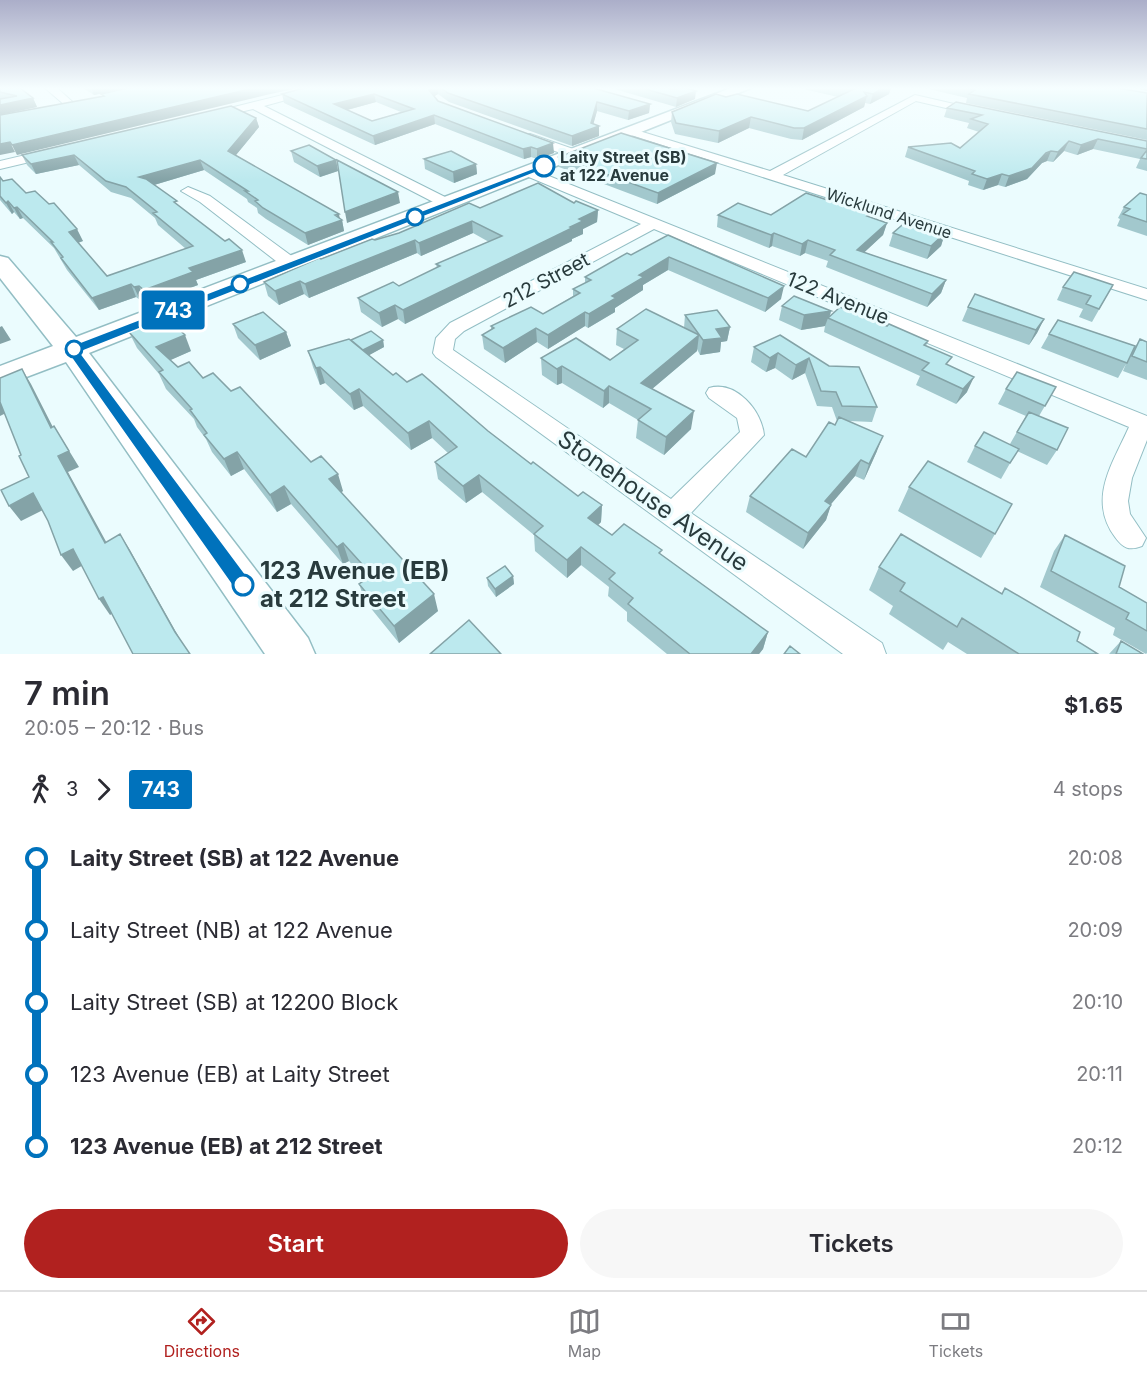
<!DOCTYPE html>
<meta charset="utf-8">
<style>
:root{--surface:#fff;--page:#f7f7f7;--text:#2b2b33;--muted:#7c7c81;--line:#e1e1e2;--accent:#b1211f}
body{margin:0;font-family:Inter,sans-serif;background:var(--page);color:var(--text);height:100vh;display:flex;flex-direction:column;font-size:22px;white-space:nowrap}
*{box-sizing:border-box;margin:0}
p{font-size:20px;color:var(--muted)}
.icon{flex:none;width:33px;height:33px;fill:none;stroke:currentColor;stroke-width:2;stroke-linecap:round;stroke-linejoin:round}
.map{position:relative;height:654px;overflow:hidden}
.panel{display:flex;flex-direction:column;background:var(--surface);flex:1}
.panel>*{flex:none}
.badge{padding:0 12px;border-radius:4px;font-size:21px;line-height:39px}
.map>.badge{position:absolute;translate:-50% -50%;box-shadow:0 0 0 3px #fff}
.legs{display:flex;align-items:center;gap:9px;height:66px;padding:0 24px;font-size:20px}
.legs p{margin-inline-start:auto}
.headline{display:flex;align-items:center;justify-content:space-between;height:102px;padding:0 24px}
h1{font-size:33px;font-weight:600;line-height:45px}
.button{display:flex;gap:12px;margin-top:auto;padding:12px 24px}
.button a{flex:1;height:69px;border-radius:36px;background:var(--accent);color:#fff;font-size:24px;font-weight:600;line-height:69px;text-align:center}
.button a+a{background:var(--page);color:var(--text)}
ul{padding:0 24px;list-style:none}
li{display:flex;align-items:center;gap:21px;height:72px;font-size:22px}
li i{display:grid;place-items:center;width:9px;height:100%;margin:0 8px;background:currentColor}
li i::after{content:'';width:15px;height:15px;margin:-8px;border:4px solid;border-radius:50%;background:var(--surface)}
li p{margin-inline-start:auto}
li:first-child i{background:linear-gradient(#0000 50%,currentColor 0)}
li:last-child i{background:linear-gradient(currentColor 50%,#0000 0)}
.dock{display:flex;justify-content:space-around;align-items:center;height:84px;border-top:2px solid var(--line);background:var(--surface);font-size:16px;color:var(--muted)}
.dock a{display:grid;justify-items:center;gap:3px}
.dock .active{color:var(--accent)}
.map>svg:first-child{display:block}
</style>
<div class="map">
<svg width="1147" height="654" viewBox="0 0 1147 654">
<rect width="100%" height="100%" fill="#ebfcfe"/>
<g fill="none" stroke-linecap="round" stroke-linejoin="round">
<defs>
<path id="street" d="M45,88H57L76,105L71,108L67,107Z
M311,88H330L264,106L453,201L455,204L453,207H443L253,109L214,118L208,115L210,113Z
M915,95L980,110L981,112L976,115L916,101L783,175L1147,289V300L628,134L626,132L632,128L636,130L770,171Z
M530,134L579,151L581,154L575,158L526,141V135Z
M51,149L57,153L55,156L0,169V161Z
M529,168L1147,416V440L1132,478L1128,501L1130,514L1146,538L1142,546C1129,551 1123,548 1115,537C1087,499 1113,463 1129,427L654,229L464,331L455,339L453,350L671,499L740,432L737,418L709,398L706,393L709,388C736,380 762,411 764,435L691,513L882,643L886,654H843L436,357L433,353L436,338L450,323L641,224L524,175L522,172Z
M188,187L210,196L297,260L299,264L297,268H285L200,202L181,191Z"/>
<path id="secondary" d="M731,88H751L89,353L308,638L315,654H265L66,362L0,387V366L53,346L0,278V256L8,258L76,337Z"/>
</defs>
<!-- street casing -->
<use href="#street" stroke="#93bec4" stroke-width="2"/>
<!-- secondary casing -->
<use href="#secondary" stroke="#93bec4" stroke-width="3"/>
<!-- street -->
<use href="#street" fill="#fff" fill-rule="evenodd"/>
<!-- secondary -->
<use href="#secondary" fill="#fff" fill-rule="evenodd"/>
</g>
<!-- wall -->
<path fill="#a2c8cd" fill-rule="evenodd" d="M0,88L33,98L37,107L0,115Z
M83,88H128L94,95Z
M304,88H593L650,104L649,113L628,120L597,111L593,124L599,136L572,146L449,102L438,94L434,96L438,101L554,153L537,159L531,157L524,159L435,124L375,145L284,103L282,94ZM376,102L401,112L372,121L347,110Z
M611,88H668L695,99L676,107Z
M799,88H891L889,94L870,104L865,103L864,107L802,140L791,139L749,128L718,143L675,134L671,122L672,112L726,97L808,111L838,97Z
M924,88H1117L1147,93V140L966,103L967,98Z
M1134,88H1147V91Z
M947,108L1147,141V171L1136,168L1140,159L1093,149L1077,155L1064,151L1053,162L1047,161L1042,163L1027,179L1005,187L998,185L983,190L968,185L969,181L905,157L908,147L960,148L979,132L967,128L969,123L944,117Z
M256,118L259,127L236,155L342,220L344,231L308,245L266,219L258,213L257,208L248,202L247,199L204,170L154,185L246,262L196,280L198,285L150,303L144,298L140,300L136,297L99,310L67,270L54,248L23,218L20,219L14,212L12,214L0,200V177L3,181L26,193L83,241L78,243L107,276L186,249L158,225L155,218L131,198L111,192L79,165L36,174L27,165L22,155Z
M291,151L336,160L338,171L320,177L294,162Z
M559,157L715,174L657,204L559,167Z
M424,159L476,164L477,174L454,183L425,169Z
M1147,195V236L1117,226L1120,219L1118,218L1124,207Z
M574,203L598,210L597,222L583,229V234L572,239V241L405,324L398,319L382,327L361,312L358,298L399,286L437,268L436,264L489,242L473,233L421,256L417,253L309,298L304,294L279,305L268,296L264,282L321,259L375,240L480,208Z
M718,215L869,217L887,223L883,235L864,252L946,280L941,293L927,307L826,267L828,261L805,253L800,256L772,246L769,248L717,227Z
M927,225V227L945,233L941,246L927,259L889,246L893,233Z
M668,235L781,299L765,312L668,270L643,285V290L615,308V312L588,328L585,326L548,349L537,342L505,363L484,349L482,335L491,330V326L543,314L573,296V289L585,283V277L631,255Z
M1113,285L1092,322L1079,317L1083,309L1057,300L1063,287Z
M782,306L831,311L830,316L887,326L928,341L926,346L949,366L967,392L956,404L916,385L920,376L824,332L825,326L801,330L779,320Z
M968,307L1044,319L1037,333L1029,345L962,321Z
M685,315L730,327L727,341L721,342L720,352L700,355L697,349V351L652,389L691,429L664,455L636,438L638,420L609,403L603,408L562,383L557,385L542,375L541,358L610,360L624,349L616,345L617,329L684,328Z
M233,324L286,332L291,346L260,360L238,338Z
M129,332L191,351L170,360L178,367L203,378L231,391L311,462L343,491L341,492L438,611L399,643L365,601L359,584L365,580L349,561L343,564L291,504L277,512L244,469L231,476L212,452L206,439L197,427L194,419L166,389L159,374L137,348Z
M1049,334L1133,350L1140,339L1147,342V380L1123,371L1126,364L1118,378L1041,348Z
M780,335L877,407L872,422L849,421L877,451L864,480L855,476L831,504L826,520L803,549L746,512L750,496L806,457L835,425L837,421L832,407L817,406L805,373L792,380L775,368L766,372L751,362L754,347Z
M351,340H383L384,347L369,355L393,375L407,382L488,431L531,464L578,496L602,505L601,522L598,525L612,535L662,555L768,632L763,649L759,654H667L627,621V612L608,596L609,587L581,565L567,578L535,551L534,535L482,492L466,503L438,479L435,462L448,453L432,438L411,450L363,406L354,410L325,383L320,385L313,367L308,351Z
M1056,387L1039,416L1057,450L1047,465L1017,451L1001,479L967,462L975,446L1010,444L1026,416L998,404L1006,389Z
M909,487L995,534L981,558L898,511Z
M1065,535L1119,587L1147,603V653L1146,654L1113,635L1115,628L1040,587L1054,551Z
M879,567L1002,593L1005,588L1077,641L1098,654H967L948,642L943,650L889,614L893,606L869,590Z
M513,576L514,584L496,597L488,586L487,578Z
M1121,641L1143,654H1109Z"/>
<!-- shaded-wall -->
<path fill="#84a3a7" d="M91,88H128L94,95Z
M254,88H298L266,95L17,155L12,145Z
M432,88H438V94L430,99L429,90Z
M883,88H891L889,94L870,104L873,94Z
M696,91L695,99L676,107L677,98Z
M374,94L376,102L336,113L334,104Z
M867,96L864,107L802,140L804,128Z
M33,98L37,107L0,115V105Z
M597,102V111L592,129L599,126V136L572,146V136L591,123Z
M650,104L649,113L628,120L629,111Z
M434,115L435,124L375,145L373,136Z
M751,117L749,128L718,143L719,131Z
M256,118L259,127L231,161L228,151Z
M1098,139L1093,149L1077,155L1081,145Z
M1069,141L1064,151L1053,162L1058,152Z
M10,142L15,152L0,155V144Z
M553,143L554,153L537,159V149Z
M531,147V157L524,159L523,149Z
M1051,151L1047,161L1042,163L1027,179L1005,187L1009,176Z
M74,155L79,165L36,174L31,164Z
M200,160L204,170L144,188L139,177Z
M336,160L338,171L320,177L317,166Z
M717,163L715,174L657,204L658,193Z
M476,164L477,174L454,183L453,172Z
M1002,174L998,185L983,190L987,179Z
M398,192L400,203L347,223L345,212Z
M8,201L14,212L12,214L6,203Z
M17,207L23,218L20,219L14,208Z
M598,210L597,222L583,229V234L572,239V241L405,324L403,310L570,227L579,219Z
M339,214L340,220H342L344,231L308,245L305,233Z
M472,221L473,233L421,256L419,243Z
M887,223L883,235L853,263L857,250Z
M77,229L83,241L74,244L69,232Z
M774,233L772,246L769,248L771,235Z
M945,233L941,246L927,259L931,246Z
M415,240L417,253L309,298L305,284Z
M808,240L805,253L800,256L802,244Z
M242,250L246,262L196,280L198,285L150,303L144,290L189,268Z
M669,257L668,270L643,285V290L615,308V312L588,328L589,314L612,296L639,275Z
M946,280L941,293L927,307L932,294Z
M300,281L304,294L279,305L275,291Z
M131,284L136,297L99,310L92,298Z
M139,286L144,298L140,300L134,287Z
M784,286L781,299L765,312L768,298Z
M395,305L398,319L382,327L379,313Z
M831,311L829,318H828L825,326L801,330L804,315Z
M585,312V326L548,349V335Z
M1044,319L1037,333L1029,345L1036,330Z
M2,326L11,340L0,344V327Z
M730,327L727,341L721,342L720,352L700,355L703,340L716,329Z
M536,328L537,342L505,363L503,348Z
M286,332L291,346L260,360L255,345Z
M185,335L191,351L164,363L156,347Z
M699,335L697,351L639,400L641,383Z
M383,340L384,347L364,358L362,351Z
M778,353L775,368L766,372L770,358Z
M809,358L805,373L792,380L796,365Z
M562,366V383L557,385V369Z
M320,367L325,383L320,385L316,368Z
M22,369L31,384L61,443L51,428Z
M974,377L967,392L956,404L963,389Z
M609,386V403L603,408L604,391Z
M359,389L363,406L354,410L350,394Z
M0,400L8,412L0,416Z
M694,411L691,429L664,455L666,437Z
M429,421L432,438L411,450L408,433Z
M54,426L79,467L68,472L115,558L105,543L58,456Z
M883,436L877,451L864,480L869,464Z
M237,452L244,469L231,476L224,459Z
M861,460L855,476L820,517L825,501Z
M338,474L343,491L335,497L329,479Z
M479,475L482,492L466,503L463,486Z
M284,486L291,504L277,512L270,495Z
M33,493L45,509L21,521L9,506Z
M602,505L601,522L588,535V518Z
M831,505L826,520L803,549L808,533Z
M120,534L130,550L185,648L175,632Z
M343,543L349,561L343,564L337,547Z
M581,547V565L567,578V560Z
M73,549L85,564L73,571L61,555Z
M513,576L514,584L496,597L495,589Z
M434,594L438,611L399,643L394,626Z
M103,597L115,612L110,615L99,599Z
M768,632L763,649L759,654H751Z"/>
<!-- building -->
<path fill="#bce9ee" stroke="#84a3a7" stroke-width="1.5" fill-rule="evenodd" d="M0,88H20L33,98L0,105V99L17,96L0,92Z
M128,88H254L12,145L10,142L0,144V115L104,96L101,94Z
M304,88H432L429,90L438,101L553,143L537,149L531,147L523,149L434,115L373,136L282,94ZM374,94L414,109L372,121L334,104Z
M441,88H593L650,104L629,111L597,102L591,123L599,126L572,136L448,93Z
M642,88H668L671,89L686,88L696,91L677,98Z
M849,88H883L873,94L864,92L867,96L804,128H794L751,117L719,131L676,123L672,112L716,94L726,97L737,94L808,111L854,89Z
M966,88H1117L1147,93V129L969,94L975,90Z
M956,102L1147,141V149L1098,139L1081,145L1069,141L1058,152L1051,151L1046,153L1032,168L1009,176L1002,174L987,179L972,174L975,171L908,147L951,143L960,148L988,124L971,119L982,115L947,108Z
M231,106L256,118L228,151L339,214L335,215L342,220L305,233L263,208L255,201L258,200L245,191H248L200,160L139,177L146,179L177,201L174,202L225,241L229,239L242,250L189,268L193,272L144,290L139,286L134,287L131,284L92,298L61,258L63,257L51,242H53L17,207L14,208L8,201L6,203L0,196V177L3,181L12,179L26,193L35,191L49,204L54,203L77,229L69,232L107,276L193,246L153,213L157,212L126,187L106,181L74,155L31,164L22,155Z
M621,133L717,163L658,193L559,157Z
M309,145L336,160L317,166L291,151Z
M1147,150V159L1141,158Z
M451,151L476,164L453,172L424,159Z
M337,160L398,192L345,212Z
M538,183L574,203L576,201L598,210L579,219L583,221L570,227L572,228L403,310L395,305L379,313L358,298L393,282L399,286L440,266L436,264L502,236L472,221L419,243L415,240L305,284L300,281L275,291L264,282L319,258L321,259L372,239L375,240L399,233L469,203L480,208Z
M806,193L870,214L867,216L887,223L857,250L946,280L932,294L830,255L835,250L808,240L802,244L774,233L771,235L718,215L738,203L771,215Z
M1140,193L1147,195V222L1123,214L1130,209L1124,207Z
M909,219L927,225L926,226L945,233L931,246L893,233Z
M668,235L784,286L768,298L669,257L639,275L644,277L612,296L616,298L589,314L585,312L548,335L536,328L503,348L482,335L494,328L491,326L531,307L543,314L580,293L573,289L591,280L585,277L627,253L631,255Z
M1074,272L1113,285L1099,309L1086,304L1091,296L1063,287Z
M975,294L1044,319L1036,330L968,307Z
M794,296L831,311L804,315L782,306Z
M840,307L887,326L889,324L928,341L924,345L952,357L946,364L974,377L963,389L922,370L929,363L828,318Z
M646,309L699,335L641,383L694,411L666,437L638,420L651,409L609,386L604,391L562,366L557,369L541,358L576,338L610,360L638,340L617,329Z
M717,310L730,327L716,329L722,338L703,340L685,315Z
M263,312L286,332L255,345L233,324Z
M166,317L185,335L156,347L178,367L189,362L203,378L213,373L231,391L240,387L311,462L321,456L338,474L329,479L434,594L394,626L359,584L372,575L343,543L337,547L284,486L270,495L237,452L224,459L204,435L207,433L190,410L192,409L159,372L163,370L129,332Z
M1058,320L1135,346L1127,363L1049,334Z
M371,331L383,340L363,350L351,340Z
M780,335L829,366L859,367L877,407L842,406L836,392L821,391L809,358L796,365L778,353L770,358L754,347Z
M349,339L393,375L396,373L407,382L422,374L488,431L531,464L533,462L578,496L583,492L602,505L588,518L612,535L624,524L662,550L659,553L768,632L751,654H690L628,604L633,598L609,579L615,573L581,547L567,560L534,534L543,526L479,475L463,486L435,462L457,447L429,421L408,433L359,389L350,394L320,367L316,368L308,351Z
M1140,339L1147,342V362L1132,356Z
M22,369L51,428L54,426L69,451L58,456L105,543L120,534L175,632L190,654H133L103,597L99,599L73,549L61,555L48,521L33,493L9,506L1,490L29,477L19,456L21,455L0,402V378Z
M1017,372L1056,387L1045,406L1006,389Z
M1029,412L1068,428L1057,450L1017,432Z
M839,417L883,436L869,464L861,460L825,501L831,505L808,533L750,496L792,449L806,457L829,422L835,425Z
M984,432L1019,449L1010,463L975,446Z
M928,461L1012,504L995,534L909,487Z
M901,534L1002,594L1005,588L1080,632L1077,641L1098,654H1019L962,618L957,627L900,591L905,583L879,567Z
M1065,535L1125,566L1119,587L1147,603V631L1126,619L1129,613L1051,571Z
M505,566L513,576L495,589L487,578Z
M469,620L501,654H430Z
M1121,641L1143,654H1116Z
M790,646L800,654H784Z"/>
<!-- sky -->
<linearGradient id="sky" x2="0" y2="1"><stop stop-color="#abaec9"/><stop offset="0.49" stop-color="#f6feff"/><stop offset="1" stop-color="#f6feff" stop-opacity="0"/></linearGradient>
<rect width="1147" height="180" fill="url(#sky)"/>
<!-- line-1 -->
<path fill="#0072bc" stroke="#fff" stroke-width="1.5" d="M544,164L548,166L547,168L80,352L249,579L252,585L249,591L243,593L236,591L68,353V347Z"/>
<!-- markers -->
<g fill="#fff" stroke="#0072bc" stroke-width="3">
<circle cx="544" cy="166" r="10"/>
<circle cx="415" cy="217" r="8"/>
<circle cx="240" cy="284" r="8"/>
<circle cx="74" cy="349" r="8"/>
<circle cx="243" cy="585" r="10"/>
</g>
<g text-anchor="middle" stroke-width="6" stroke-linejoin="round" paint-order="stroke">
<!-- far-stop labels -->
<g font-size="16" font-weight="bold" fill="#293b3d" stroke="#ebfcfe" text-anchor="start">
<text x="560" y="163">Laity Street (SB)<tspan x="560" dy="18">at 122 Avenue</tspan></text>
</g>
<!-- far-street labels -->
<g font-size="16" fill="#293b3d" stroke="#ebfcfe">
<text transform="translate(889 213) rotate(18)" y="6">Wicklund Avenue</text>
</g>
<!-- street labels -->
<g font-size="20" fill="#293b3d" stroke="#ebfcfe">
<text transform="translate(546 280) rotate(-28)" y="7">212 Street</text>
<text transform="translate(838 298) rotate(22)" y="7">122 Avenue</text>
</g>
<!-- near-street labels -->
<g font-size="24" fill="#293b3d" stroke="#ebfcfe">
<text transform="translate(653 501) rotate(35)" y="8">Stonehouse Avenue</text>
</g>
<!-- near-stop labels -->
<g font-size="24" font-weight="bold" fill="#293b3d" stroke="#ebfcfe" text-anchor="start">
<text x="260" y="579">123 Avenue (EB)<tspan x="260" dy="28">at 212 Street</tspan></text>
</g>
</g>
</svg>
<b class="badge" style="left:173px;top:310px;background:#0072bc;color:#fff">743</b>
</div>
<section class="panel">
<div class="headline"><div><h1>7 min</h1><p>20:05 – 20:12 · Bus</p></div><b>$1.65</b></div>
<div class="legs"><svg class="icon" aria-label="walk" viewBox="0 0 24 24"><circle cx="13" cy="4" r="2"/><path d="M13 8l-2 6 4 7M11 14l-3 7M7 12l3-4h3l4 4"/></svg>3<svg class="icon" aria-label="forward" viewBox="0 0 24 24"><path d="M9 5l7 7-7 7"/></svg><b class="badge" style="background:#0072bc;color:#fff">743</b><p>4 stops</p></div>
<ul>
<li><i style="color:#0072bc"></i><b>Laity Street (SB) at 122 Avenue</b><p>20:08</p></li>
<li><i style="color:#0072bc"></i><span>Laity Street (NB) at 122 Avenue</span><p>20:09</p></li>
<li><i style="color:#0072bc"></i><span>Laity Street (SB) at 12200 Block</span><p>20:10</p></li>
<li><i style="color:#0072bc"></i><span>123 Avenue (EB) at Laity Street</span><p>20:11</p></li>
<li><i style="color:#0072bc"></i><b>123 Avenue (EB) at 212 Street</b><p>20:12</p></li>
</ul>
<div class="button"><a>Start</a><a>Tickets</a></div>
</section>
<nav class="dock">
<a class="active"><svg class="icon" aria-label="directions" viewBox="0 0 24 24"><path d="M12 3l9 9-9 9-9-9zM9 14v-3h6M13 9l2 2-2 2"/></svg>Directions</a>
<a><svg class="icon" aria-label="map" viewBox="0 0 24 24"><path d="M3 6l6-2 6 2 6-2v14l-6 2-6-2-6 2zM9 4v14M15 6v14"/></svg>Map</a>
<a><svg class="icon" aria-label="tickets" viewBox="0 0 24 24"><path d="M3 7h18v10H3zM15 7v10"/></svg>Tickets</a>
</nav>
